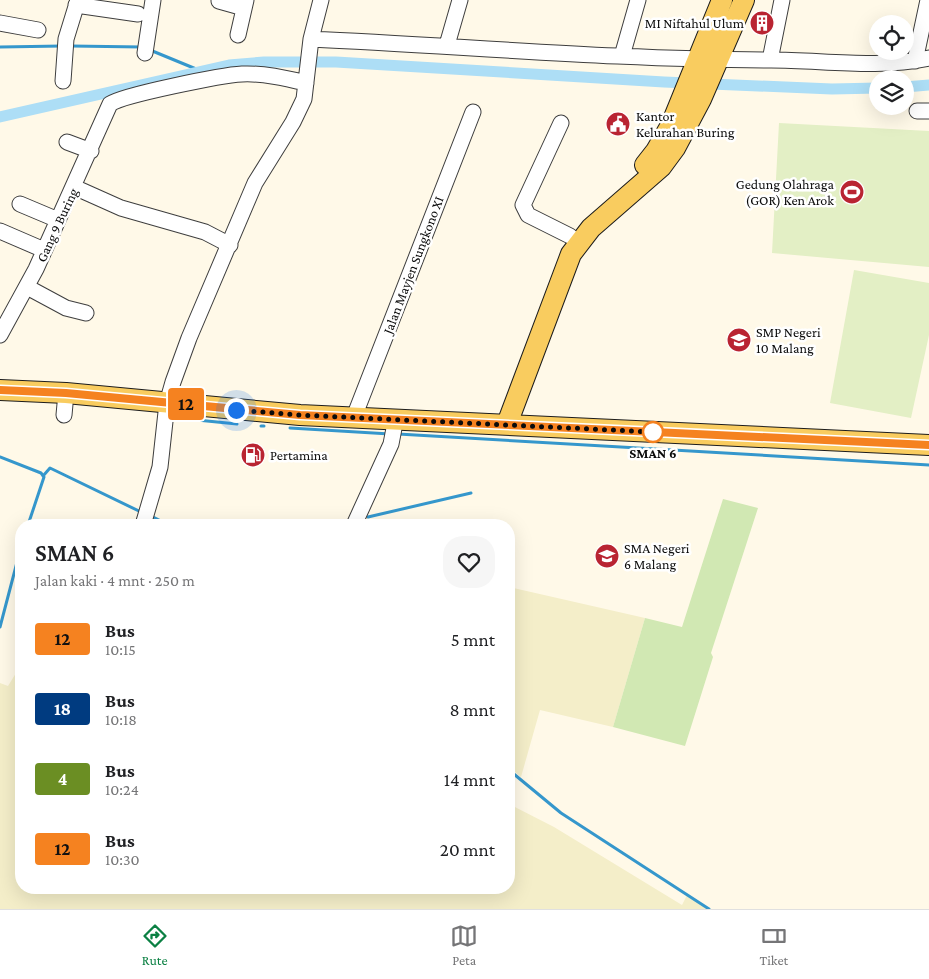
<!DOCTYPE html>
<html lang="id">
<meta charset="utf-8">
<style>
:root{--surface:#fff;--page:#f6f6f6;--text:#202124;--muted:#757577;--line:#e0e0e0;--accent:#0b8043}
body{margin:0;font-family:"Crimson Pro",serif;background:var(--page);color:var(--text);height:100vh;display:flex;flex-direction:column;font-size:19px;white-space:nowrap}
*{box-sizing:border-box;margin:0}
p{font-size:16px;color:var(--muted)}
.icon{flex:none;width:28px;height:28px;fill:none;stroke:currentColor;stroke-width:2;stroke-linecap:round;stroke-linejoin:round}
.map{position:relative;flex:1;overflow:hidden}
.panel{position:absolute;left:15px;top:519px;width:500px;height:375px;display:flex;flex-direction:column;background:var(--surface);border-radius:20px;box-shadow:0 5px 20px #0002}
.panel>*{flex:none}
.badge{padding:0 10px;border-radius:4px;font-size:18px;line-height:32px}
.controls{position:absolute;left:869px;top:15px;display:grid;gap:10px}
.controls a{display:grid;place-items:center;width:45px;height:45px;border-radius:50%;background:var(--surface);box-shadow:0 5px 20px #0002;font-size:25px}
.you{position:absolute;width:25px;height:25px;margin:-12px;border:4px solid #fff;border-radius:50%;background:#1a73e8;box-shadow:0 0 0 8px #1a73e833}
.map>.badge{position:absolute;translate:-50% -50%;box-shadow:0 0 0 2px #fff}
.round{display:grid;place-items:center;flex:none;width:52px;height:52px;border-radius:20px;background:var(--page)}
.headline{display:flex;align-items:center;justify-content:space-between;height:85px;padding:0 20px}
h1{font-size:24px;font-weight:600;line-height:38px}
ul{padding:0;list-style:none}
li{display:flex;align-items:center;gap:15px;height:70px;padding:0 20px}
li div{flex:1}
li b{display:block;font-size:19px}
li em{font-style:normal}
li .badge{min-width:55px;font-weight:700;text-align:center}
.tab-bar{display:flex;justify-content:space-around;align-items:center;height:70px;border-top:1px solid var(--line);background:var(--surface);font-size:14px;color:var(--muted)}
.tab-bar a{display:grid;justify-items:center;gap:2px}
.tab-bar .on{color:var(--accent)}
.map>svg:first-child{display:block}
</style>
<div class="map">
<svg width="929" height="909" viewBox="0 0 929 909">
<rect width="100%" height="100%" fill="#fff9e8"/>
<!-- farmland -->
<path fill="#f4eec9" d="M509,587L645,618L613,727L540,710L521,777L509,767Z
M21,665V888H509V804L554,827L682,905L687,895L708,909H0V683L8,686Z"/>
<!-- green -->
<path fill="#d1e8b3" d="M723,499L758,508L711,653L713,657L685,746L613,727L645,618L682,627Z"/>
<!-- pitch -->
<path fill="#e3efc5" d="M779,123L929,131V267L772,253Z
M854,270L929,283V335L911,418L830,403Z"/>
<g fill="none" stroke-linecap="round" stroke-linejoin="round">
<!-- stream -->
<path stroke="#3597cc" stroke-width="3" d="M71,46L142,47
M0,47L62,46
M150,50L201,71
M197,420L237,424
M261,426H264
M290,428L390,434
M398,434L929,465
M0,457L41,473L44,477L28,525
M43,476L50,468L143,513
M151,516L169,525
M368,517L471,493
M326,525L346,521
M0,627L21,547
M509,770L561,813L709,909"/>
<!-- canal -->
<path stroke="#addef6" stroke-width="11" d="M905,87L929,85
M0,117L229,65L264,62H336L664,82L832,89L878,88"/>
<defs>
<path id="minor" d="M219,1L244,8
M76,5L138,14
M0,23L38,30
M238,35L246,0
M311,39C464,46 618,60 771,60C823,60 878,69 929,58
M447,45L460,0
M145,53L153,0
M622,56L638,0
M770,60L782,0
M915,61L928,0
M63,81L66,39L78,0
M917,111H929
M561,123L523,205L528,215L570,236
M67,142L91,151
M74,187L121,208L205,232L230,245
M20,204L58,220
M0,231L44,250
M27,287L66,308L86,313
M0,335L36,269L110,104C123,95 222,75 242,74C263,73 285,78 306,83
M64,415L66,393
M354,417L473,112
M143,525L160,467L167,403L173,382L189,338L255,183L293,122L304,99L311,39L321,0
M354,525L391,444L396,418"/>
<path id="major" d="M645,165L656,151L671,125L722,0
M0,390L66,393L300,415L929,445
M507,424L571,254L591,228L661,167L675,148L701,99L744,0"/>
</defs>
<!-- minor casing -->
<use href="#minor" stroke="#3e3e3e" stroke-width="17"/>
<!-- major casing -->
<use href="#major" stroke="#1c1c1c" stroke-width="22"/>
<!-- minor -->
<use href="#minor" stroke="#fff" stroke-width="15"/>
<!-- major -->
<use href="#major" stroke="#f9cc5f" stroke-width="20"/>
</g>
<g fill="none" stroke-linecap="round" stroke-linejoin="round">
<defs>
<path id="line" d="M0,390L66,393L300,415L929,445"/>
</defs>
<!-- line casing -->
<use href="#line" stroke="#fff" stroke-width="11"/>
<!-- line -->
<use href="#line" stroke="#f58220" stroke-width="8"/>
<!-- walk -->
<path stroke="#0b0b0b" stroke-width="5" stroke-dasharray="0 9" d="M236,410L300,415L653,432"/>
</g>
<!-- icons -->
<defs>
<symbol id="building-disc" viewBox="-11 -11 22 22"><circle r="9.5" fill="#b92432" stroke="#fff"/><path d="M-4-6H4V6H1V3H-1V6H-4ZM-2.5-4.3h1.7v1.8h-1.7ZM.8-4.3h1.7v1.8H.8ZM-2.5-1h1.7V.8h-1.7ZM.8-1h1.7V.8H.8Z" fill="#fff"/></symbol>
<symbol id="civic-disc" viewBox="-11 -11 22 22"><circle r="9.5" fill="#b92432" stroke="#fff"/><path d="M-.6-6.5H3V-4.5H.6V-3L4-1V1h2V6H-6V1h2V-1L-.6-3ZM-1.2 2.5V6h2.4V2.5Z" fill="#fff"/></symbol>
<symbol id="stadium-disc" viewBox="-11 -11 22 22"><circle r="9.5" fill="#b92432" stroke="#fff"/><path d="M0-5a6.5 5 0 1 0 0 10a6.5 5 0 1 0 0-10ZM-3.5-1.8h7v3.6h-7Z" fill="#fff"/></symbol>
<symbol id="school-disc" viewBox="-11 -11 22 22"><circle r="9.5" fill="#b92432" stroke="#fff"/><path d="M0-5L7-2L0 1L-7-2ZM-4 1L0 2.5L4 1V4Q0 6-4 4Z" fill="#fff"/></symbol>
<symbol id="fuel-disc" viewBox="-11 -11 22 22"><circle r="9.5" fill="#b92432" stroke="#fff"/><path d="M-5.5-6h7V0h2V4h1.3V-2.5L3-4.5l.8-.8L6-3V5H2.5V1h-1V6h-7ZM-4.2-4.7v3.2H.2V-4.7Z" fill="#fff"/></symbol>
</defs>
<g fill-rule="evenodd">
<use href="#building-disc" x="748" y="9" width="28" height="28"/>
<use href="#civic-disc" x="604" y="110" width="28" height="28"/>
<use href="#stadium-disc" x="838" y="178" width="28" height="28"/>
<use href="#school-disc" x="725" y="326" width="28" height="28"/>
<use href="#fuel-disc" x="239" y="441" width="28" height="28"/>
<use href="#school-disc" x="593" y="542" width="28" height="28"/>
</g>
<!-- markers -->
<circle fill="#fff" stroke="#f58220" stroke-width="2.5" cx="653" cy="432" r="10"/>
<g text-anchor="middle" stroke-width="5" stroke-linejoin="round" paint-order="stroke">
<!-- poi labels -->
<g font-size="14" fill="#0b0b0b" stroke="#fff" text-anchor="start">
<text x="744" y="28" text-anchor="end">MI Niftahul Ulum</text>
<text x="636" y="121">Kantor<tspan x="636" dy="16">Kelurahan Buring</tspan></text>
<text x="834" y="189" text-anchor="end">Gedung Olahraga<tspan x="834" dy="16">(GOR) Ken Arok</tspan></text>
<text x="756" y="337">SMP Negeri<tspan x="756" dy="16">10 Malang</tspan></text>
<text x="270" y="460">Pertamina</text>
<text x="624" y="553">SMA Negeri<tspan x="624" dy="16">6 Malang</tspan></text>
</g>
<!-- street labels -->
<g font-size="14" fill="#0b0b0b" stroke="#fff">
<text transform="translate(57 225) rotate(-65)" y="5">Gang 9 Buring</text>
<text transform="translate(413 265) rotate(-69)" y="5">Jalan Mayjen Sungkono XI</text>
</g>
<!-- stop labels -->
<g font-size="14" font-weight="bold" fill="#0b0b0b" stroke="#fff">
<text x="653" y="458">SMAN 6</text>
</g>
</g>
</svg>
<div class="controls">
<a><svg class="icon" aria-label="locate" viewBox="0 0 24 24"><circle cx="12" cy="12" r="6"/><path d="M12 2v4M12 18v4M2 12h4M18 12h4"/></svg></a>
<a><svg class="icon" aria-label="layers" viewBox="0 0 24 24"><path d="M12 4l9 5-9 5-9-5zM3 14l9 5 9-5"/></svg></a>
</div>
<div class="you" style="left:236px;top:410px"></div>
<b class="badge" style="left:186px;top:404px;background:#f58220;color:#111">12</b>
<section class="panel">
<div class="headline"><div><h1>SMAN 6</h1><p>Jalan kaki · 4 mnt · 250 m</p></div><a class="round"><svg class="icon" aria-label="heart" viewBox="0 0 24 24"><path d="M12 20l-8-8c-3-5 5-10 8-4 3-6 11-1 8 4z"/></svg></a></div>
<ul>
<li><span class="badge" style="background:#f58220;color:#111">12</span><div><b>Bus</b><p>10:15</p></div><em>5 mnt</em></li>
<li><span class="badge" style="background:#003b80;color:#fff">18</span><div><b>Bus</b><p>10:18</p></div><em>8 mnt</em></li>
<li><span class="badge" style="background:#6b8e23;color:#fff">4</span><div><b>Bus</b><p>10:24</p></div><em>14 mnt</em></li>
<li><span class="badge" style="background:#f58220;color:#111">12</span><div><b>Bus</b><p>10:30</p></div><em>20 mnt</em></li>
</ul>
</section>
</div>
<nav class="tab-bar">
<a class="on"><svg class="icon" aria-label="directions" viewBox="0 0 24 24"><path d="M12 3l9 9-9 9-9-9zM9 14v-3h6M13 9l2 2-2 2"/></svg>Rute</a>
<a><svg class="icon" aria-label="map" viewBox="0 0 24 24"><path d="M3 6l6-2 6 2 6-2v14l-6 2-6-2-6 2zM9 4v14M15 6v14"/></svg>Peta</a>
<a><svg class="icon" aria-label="tickets" viewBox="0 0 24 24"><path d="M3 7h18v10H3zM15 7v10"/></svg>Tiket</a>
</nav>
